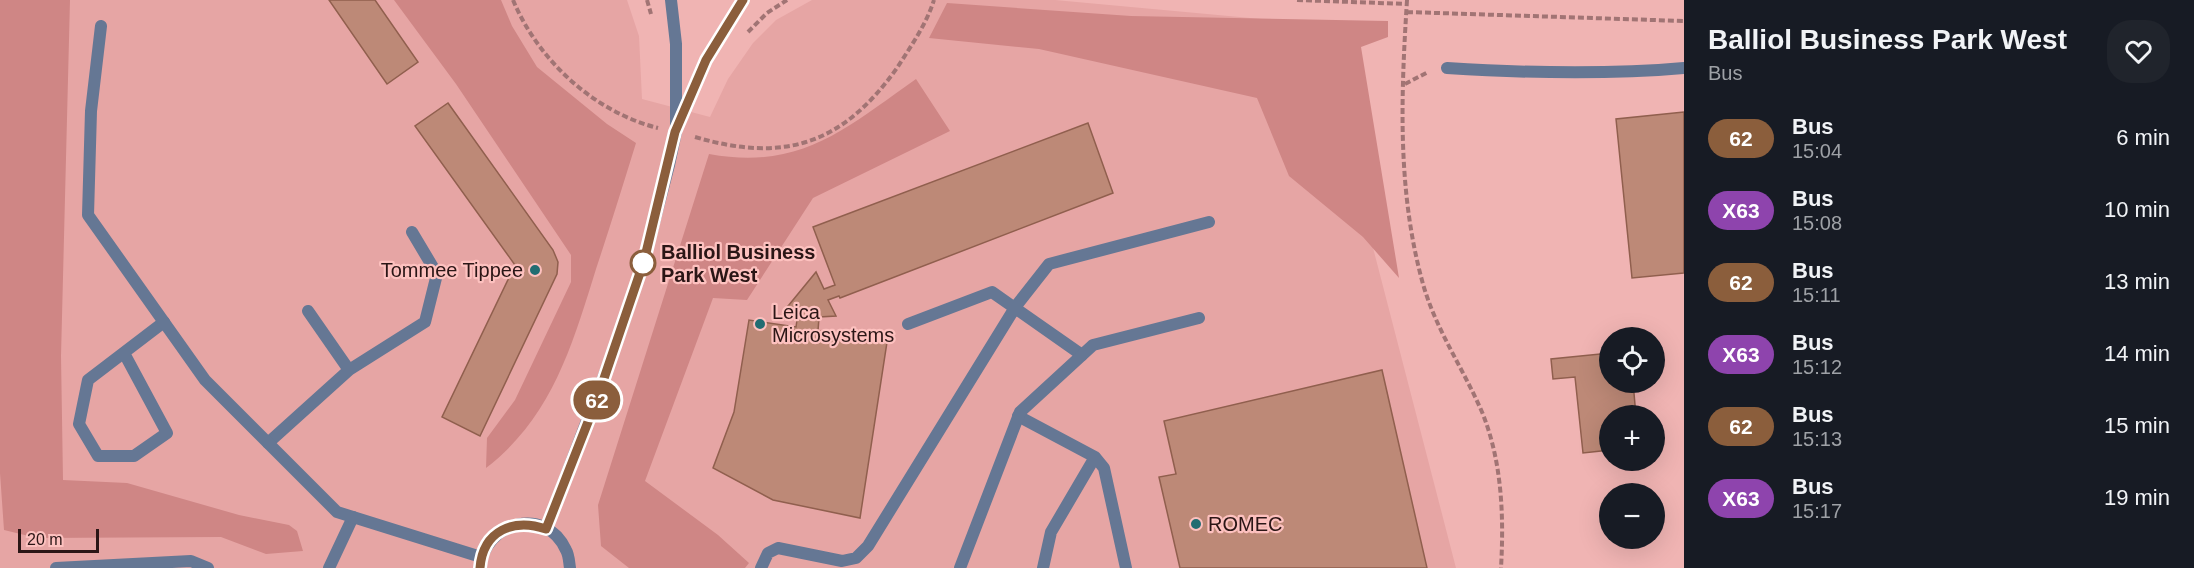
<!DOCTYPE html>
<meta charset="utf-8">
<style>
:root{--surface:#171b24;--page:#20242c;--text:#f1f3f6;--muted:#9ea1a6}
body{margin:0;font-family:Arial,sans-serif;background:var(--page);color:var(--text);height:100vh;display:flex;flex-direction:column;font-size:22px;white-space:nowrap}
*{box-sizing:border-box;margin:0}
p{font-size:20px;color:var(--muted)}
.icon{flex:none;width:33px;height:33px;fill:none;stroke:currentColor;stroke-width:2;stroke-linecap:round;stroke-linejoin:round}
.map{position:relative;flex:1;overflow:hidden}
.sheet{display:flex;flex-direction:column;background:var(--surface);width:510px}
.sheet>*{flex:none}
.badge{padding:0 12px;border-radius:20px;font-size:21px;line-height:39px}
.controls{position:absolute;left:1599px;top:327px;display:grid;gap:12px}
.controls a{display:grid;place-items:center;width:66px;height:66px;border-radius:50%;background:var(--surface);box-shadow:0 6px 24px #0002;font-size:30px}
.scale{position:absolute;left:18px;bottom:15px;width:81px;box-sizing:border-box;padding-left:6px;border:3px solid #2b1616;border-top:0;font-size:16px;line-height:21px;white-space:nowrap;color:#2b1616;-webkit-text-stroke:4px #fdc1bf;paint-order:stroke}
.map>.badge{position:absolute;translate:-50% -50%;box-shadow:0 0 0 3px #fff}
.round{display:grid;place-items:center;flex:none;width:63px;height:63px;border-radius:24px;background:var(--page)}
.headline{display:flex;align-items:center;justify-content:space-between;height:102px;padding:0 24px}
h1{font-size:28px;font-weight:800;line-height:45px}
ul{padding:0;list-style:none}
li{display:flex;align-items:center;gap:18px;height:72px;padding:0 24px}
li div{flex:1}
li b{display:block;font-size:22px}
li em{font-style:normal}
li .badge{min-width:66px;font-weight:700;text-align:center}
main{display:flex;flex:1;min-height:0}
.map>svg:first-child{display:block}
</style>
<main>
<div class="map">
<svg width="1684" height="568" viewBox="0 0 1684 568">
<rect width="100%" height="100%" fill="#f0b4b3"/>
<!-- built -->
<path fill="#e6a5a4" d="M0,0H627L639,36L642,99L710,117L728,79L753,43L776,20L812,0H1055L1315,24L1456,568H0Z"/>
<!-- green -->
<path fill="#cf8685" d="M0,0H70L61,356L63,480L127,483L239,515L289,525L297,531L303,551L266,554L221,537L37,538L4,530L0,473Z
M394,0H501L512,26L537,67L607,124L636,143C623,185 610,227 596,269C572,346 552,417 486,468L487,438L515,400L571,282V255L456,84Z
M947,3L1131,16L1388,21V37L1361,47L1399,278L1363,237L1289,176L1257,98L1039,49L929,38Z
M916,79L950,131L813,198L747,300L713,298L645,481L718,535L749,563L745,568H629L601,546L598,505L709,154C801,171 846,128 916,79Z"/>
<!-- building -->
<path fill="#bd8977" stroke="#905f4e" stroke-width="1.5" d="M329,0H375L418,62L387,84Z
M448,103L553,250L558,262L557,274L480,436L442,417L515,265L415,126Z
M1684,112V273L1632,278L1616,119Z
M1088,123L1113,193L840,298L839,296L828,300L836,316L819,317L818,331L887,342L860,518L773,500L713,468L734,412L749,320L796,327L798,313L784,311L816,272L824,289L835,285L813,227Z
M1610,353V382H1633L1636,416H1610V450L1583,453L1575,377L1553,379L1551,359Z
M1382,370L1427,568H1180L1159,477L1176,474L1164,421Z"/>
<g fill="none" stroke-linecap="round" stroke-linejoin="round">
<!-- path -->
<path stroke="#a17474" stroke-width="4" stroke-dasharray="6 3" stroke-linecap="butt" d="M513,0C538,60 594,112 658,128
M647,0L651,14
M1297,0L1407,4
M1407,0C1401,96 1397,191 1423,284C1436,330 1463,368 1482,412C1502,461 1504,516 1501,568
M1407,12L1684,21
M748,32L767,13L787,0
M1405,84L1428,72
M695,137C784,163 842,145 897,68C911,46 926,25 934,0"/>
<!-- lane -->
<path stroke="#657794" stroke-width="12" d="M1447,68C1526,73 1604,75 1684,68
M908,324L992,292L1082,355
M124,353L167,433L134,456H98L79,424L88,380L164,322
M349,370L425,322L437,274L412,232
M1018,416L1095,457L1104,468L1126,568
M268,443L349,370L308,311
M56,568L191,561L208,568
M329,568L353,517
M761,568L768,553L778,548L842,561L856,558L868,546L1016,306L1049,264L1209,222
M1043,568L1051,532L1095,457"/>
<!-- street -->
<path stroke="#657794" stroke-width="12" d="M101,26L91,111L88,215L205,380L337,512L481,557
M678,125L706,60L743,0
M546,529L622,328L644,261L669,165L676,132V44L671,0
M480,568C484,522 546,505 566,550C569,555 569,562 570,568
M960,568L1020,412L1093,345L1199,318"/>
</g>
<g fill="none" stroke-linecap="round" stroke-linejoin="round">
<defs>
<path id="line" d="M480,568C483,530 514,518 546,529L597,399L644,261L675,132L706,60L743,0"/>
</defs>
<!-- line casing -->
<use href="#line" stroke="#fff" stroke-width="14"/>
<!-- line -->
<use href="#line" stroke="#8b5e3c" stroke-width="9"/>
</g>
<!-- markers -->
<circle fill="#fff" stroke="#8b5e3c" stroke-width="3" cx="643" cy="263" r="12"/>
<g fill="#226d72" stroke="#fdc1bf" stroke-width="2">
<circle cx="535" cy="270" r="6"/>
<circle cx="760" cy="324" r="6"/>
<circle cx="1196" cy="524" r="6"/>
</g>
<g text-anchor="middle" stroke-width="4.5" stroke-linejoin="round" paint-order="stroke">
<!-- stop labels -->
<g font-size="20" font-weight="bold" fill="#2b1616" stroke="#fdc1bf" text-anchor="start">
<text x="661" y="259">Balliol Business<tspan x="661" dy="23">Park West</tspan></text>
</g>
<!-- poi labels -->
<g font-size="20" fill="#2b1616" stroke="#fdc1bf" text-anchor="start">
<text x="523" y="277" text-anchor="end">Tommee Tippee</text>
<text x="772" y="319">Leica<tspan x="772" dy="23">Microsystems</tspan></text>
<text x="1208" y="531">ROMEC</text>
</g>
</g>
</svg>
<div class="controls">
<a><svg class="icon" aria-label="locate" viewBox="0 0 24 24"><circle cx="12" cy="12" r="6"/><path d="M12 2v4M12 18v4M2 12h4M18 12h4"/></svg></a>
<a>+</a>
<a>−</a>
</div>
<div class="scale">20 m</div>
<b class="badge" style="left:597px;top:400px;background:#8b5e3c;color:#fff">62</b>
</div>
<section class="sheet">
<div class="headline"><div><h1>Balliol Business Park West</h1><p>Bus</p></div><a class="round"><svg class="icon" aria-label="heart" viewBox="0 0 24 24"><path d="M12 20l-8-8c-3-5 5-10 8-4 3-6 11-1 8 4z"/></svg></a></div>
<ul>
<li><span class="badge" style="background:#8b5e3c;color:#fff">62</span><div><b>Bus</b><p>15:04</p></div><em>6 min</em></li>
<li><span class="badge" style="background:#8e44ad;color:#fff">X63</span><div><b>Bus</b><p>15:08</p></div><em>10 min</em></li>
<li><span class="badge" style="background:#8b5e3c;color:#fff">62</span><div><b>Bus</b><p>15:11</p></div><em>13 min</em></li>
<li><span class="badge" style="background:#8e44ad;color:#fff">X63</span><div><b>Bus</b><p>15:12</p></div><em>14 min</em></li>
<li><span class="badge" style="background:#8b5e3c;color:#fff">62</span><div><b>Bus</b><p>15:13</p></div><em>15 min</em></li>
<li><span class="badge" style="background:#8e44ad;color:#fff">X63</span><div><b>Bus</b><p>15:17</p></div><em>19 min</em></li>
</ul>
</section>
</main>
